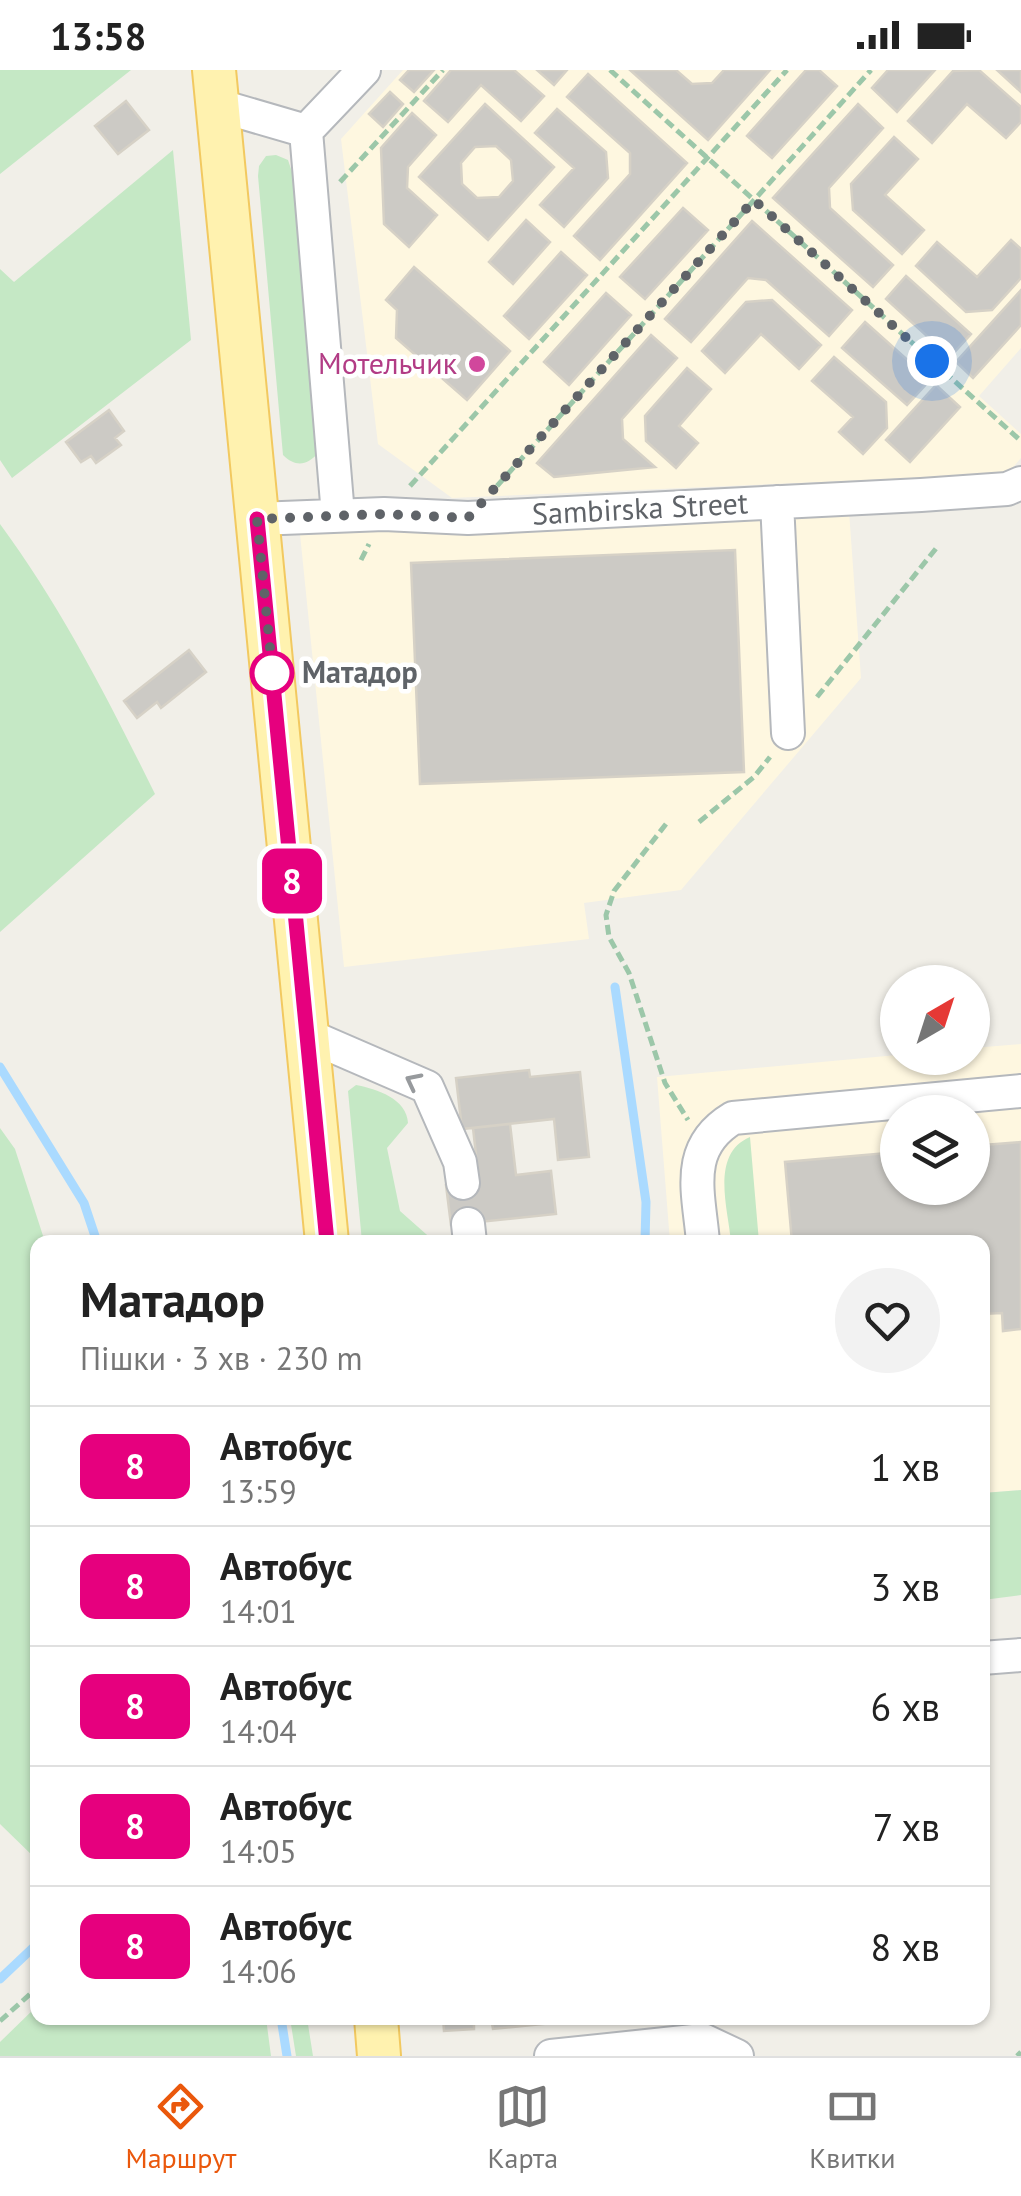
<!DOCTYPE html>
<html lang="uk">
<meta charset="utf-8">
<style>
:root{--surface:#fff;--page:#f2f2f2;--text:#222;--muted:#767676;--line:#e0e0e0;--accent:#ea580c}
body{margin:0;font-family:"PT Sans",sans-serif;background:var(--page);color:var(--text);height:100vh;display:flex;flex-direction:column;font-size:38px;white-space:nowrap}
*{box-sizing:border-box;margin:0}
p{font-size:32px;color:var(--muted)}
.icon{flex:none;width:55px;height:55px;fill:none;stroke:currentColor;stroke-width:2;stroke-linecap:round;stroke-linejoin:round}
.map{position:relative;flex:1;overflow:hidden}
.panel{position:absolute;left:30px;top:1165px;width:960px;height:790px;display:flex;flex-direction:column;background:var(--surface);border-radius:20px;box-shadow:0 2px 8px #0004}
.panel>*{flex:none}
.badge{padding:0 20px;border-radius:15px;font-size:35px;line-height:65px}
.needle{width:65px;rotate:39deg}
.fabs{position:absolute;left:880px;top:895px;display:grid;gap:20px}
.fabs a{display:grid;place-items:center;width:110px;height:110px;border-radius:50%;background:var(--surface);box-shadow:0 2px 8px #0004;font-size:50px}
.you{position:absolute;width:50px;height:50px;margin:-25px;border:8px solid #fff;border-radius:50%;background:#1a73e8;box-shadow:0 0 0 15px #1a73e833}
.map>.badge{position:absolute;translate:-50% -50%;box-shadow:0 0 0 5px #fff}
.round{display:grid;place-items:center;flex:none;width:105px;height:105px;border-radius:52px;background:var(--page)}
.summary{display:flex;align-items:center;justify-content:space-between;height:170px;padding:0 50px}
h1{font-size:48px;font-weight:700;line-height:75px}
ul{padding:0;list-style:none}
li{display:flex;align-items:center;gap:30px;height:120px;padding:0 50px;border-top:2px solid var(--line)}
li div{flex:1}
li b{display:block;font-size:38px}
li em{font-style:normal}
li .badge{min-width:110px;font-weight:700;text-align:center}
.status{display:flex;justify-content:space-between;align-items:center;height:70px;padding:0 50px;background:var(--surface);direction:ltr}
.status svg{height:28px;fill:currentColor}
.tab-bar{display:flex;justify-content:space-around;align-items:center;height:140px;border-top:2px solid var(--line);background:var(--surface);font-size:28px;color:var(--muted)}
.tab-bar a{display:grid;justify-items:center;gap:5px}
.tab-bar .selected{color:var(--accent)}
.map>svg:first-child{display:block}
</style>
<div class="status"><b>13:58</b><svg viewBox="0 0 49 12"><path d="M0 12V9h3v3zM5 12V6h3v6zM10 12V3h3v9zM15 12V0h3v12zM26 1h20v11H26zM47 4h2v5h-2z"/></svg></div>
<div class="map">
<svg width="1021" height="1986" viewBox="0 0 1021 1986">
<rect width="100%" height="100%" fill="#f1efe8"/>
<!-- commercial -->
<path fill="#fef7e0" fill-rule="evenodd" d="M403,0H1021V278L979,326L1021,364V388L1007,404L452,428L378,374L341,69Z
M849,441L861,608L681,820L584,833L589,869L344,897L300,464Z
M1021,974V1420L983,1423L982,1172H670L657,1007L897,985L972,988L973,978ZM898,1042H972V1118H898Z"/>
<!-- green -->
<path fill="#c5e8c5" d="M0,0H131L0,104Z
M173,80L191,270L12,408L0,390V199L14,212Z
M276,85L288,90L293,105L318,383C307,396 295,397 283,385L258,106L259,96L266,86Z
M0,454C62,538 109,631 155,724L0,862Z
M356,1015C377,1019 407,1029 408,1053L387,1078L400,1141L435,1172H362L348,1021Z
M0,1058L15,1079L45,1172H38L37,1790L0,1754Z
M750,1067L759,1172H731C728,1138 710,1084 750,1067Z
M1021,1420V1525L983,1530V1423Z
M37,1936L38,1948H266L271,1986H0V1972Z
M290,1948H307L313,1986H296Z"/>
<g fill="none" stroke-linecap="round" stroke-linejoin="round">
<!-- stream -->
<path stroke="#aadaff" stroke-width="9" d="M615,917L646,1132L645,1172
M0,997L84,1133L97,1172
M0,1909L38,1873
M281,1948L287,1986"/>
</g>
<!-- building -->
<path fill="#cccac5" stroke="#d6d1c6" stroke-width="2.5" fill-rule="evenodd" d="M409,0H434L414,22L400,10Z
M451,0H514L544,26L521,51L481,15L448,52L424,31Z
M537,0H567L554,15Z
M630,0H676L692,14L712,13L724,0H770L708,70Z
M806,0H819L837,16L772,88L747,66Z
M888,0H935L897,42L872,18Z
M979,0L1021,37V52L1006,68L967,34L932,73L908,51L953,1Z
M997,0H1021V22Z
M588,4L687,93L600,190L574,166L630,104V83L567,27Z
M390,22L403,34L383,57L369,44Z
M126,31L149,60L118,84L95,56Z
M485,34L554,97L488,170L419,107ZM496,76L511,90L513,111L499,127L477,128L462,114L461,93L475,77Z
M858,34L883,58L829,118L830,138L893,195L873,217L773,128Z
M557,39L606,82L608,108L564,157L540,135L574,98L535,63Z
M412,43L436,65L408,97L407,118L437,145L409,177L384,154L381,78Z
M894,67L918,89L885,125L924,160L902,184L853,140L851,114Z
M683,138L708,160L645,229L620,207Z
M526,150L550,172L513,214L489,192Z
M752,151L852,240L829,266L766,210L748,208L691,272L665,249Z
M1011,170L1021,179V208L992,240L966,242L916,196L937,172L977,207Z
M561,182L587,205L529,269L504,246Z
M414,197L510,281L467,330L396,268L397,240L386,230Z
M906,206L971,264L950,287L886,229Z
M1021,220V255L973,308L956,292Z
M606,223L631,245L569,315L544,292Z
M772,230L821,275L799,299L761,264L725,303L702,281L746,232Z
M865,252L930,310L907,335L842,278Z
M651,265L677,288L622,349L623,369L655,397L554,407L537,393Z
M834,287L886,332L887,358L863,384L839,362L853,347L812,311Z
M687,298L711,319L679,356L698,373L676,398L646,371L645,346Z
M936,315L960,337L910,392L886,370Z
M109,340L124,361L115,368L121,375L96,393L91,386L81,392L66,372Z
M735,480L744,702L420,714L411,493Z
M189,580L206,602L161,638L157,632L137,648L124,631Z
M529,1000L530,1007L580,1002L589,1087L558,1090L554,1049L462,1059L456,1008Z
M510,1054L516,1105L551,1101L556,1144L451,1155L446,1115L479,1111L473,1058Z
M1021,1072V1259L1003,1261L1002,1243L982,1244V1172H792L785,1092L898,1082V1118H972V1076Z
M443,1948H474V1959L444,1961Z
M491,1948H602L493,1959Z"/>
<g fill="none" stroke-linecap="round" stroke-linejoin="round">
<defs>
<path id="minor" d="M217,35L306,61
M777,432L788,663
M338,445L306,61L364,0
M257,449L384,444L468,448L921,425L1007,419L1021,413
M307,965L427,1017L460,1092L463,1113
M468,1154L470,1172
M703,1172C699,1123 683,1078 733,1048L1021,1021
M982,1588L1021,1585
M551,1986L703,1970L737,1986"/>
<path id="major" d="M214,0L327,1172
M376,1948L379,1986"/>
</defs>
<!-- minor casing -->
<use href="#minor" stroke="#b5b8bc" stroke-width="36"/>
<!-- major casing -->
<use href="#major" stroke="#f2c960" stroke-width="46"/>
<!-- path -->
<path stroke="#9cc7a9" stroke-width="5" stroke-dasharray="10 5" stroke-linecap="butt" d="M610,0L1021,371
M340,112L443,0
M410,416L787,0
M497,416L871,0
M361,490L369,474
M817,627L938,476
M699,752L754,707L770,687
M666,754L614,821L606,845L609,867L629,903L665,1013L688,1050
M0,1951L38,1917
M1017,1986L1021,1982"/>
<!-- minor -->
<use href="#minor" stroke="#fff" stroke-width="32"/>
<!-- major -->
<use href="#major" stroke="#fff2af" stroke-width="42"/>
</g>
<!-- one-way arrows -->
<defs><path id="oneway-chevron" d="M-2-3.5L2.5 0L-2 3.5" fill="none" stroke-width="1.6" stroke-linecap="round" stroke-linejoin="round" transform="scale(2.5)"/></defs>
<use stroke="#979a9d" href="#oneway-chevron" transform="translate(413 1011) rotate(-153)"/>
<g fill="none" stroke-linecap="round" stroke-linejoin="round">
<defs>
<path id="line" d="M257,449L327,1172"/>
</defs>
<!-- line casing -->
<use href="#line" stroke="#fff" stroke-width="22"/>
<!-- line -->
<use href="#line" stroke="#e6007e" stroke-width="15"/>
<!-- walk -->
<path stroke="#5f6368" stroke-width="10" stroke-dasharray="0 18" d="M272,603L273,608L257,449L384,444L468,448L754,130L932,291"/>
</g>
<!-- markers -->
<circle fill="#d1479c" stroke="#fff" stroke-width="4" cx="477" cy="294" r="10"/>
<circle fill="#fff" stroke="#e6007e" stroke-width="5" cx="272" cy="603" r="20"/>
<g text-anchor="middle" stroke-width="9" stroke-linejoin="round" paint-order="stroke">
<!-- hotel labels -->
<g font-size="30" fill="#b23c85" stroke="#fff" text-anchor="end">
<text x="457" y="304">Мотельчик</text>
</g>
<!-- street labels -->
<g font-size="30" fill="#5f6368" stroke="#fff">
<text transform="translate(640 439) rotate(-3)" y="10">Sambirska Street</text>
</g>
<!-- stop labels -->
<g font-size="30" font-weight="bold" fill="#5f6368" stroke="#fff" text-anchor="start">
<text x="302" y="613">Матадор</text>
</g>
</g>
</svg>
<div class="fabs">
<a><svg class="needle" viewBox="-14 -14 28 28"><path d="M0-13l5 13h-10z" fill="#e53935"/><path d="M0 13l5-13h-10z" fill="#767676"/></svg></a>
<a><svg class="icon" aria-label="layers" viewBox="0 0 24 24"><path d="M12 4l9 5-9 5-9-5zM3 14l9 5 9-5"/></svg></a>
</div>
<div class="you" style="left:932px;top:291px"></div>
<b class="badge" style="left:292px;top:811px;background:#e6007e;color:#fff">8</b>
<section class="panel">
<div class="summary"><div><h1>Матадор</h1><p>Пішки · 3 хв · 230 m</p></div><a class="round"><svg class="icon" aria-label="heart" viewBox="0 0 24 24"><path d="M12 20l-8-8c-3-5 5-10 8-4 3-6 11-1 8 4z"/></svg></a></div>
<ul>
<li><span class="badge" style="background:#e6007e;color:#fff">8</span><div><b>Автобус</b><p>13:59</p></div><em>1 хв</em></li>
<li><span class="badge" style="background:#e6007e;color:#fff">8</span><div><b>Автобус</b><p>14:01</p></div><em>3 хв</em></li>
<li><span class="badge" style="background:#e6007e;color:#fff">8</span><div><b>Автобус</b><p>14:04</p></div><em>6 хв</em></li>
<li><span class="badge" style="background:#e6007e;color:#fff">8</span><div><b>Автобус</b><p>14:05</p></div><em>7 хв</em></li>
<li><span class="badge" style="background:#e6007e;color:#fff">8</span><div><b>Автобус</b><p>14:06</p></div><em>8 хв</em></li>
</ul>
</section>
</div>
<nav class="tab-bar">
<a class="selected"><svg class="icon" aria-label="directions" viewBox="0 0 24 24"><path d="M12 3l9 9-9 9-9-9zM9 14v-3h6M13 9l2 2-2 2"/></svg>Маршрут</a>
<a><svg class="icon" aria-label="map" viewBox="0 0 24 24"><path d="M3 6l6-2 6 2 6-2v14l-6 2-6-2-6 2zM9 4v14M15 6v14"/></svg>Карта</a>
<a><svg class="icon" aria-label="tickets" viewBox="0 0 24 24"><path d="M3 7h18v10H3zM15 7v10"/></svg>Квитки</a>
</nav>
